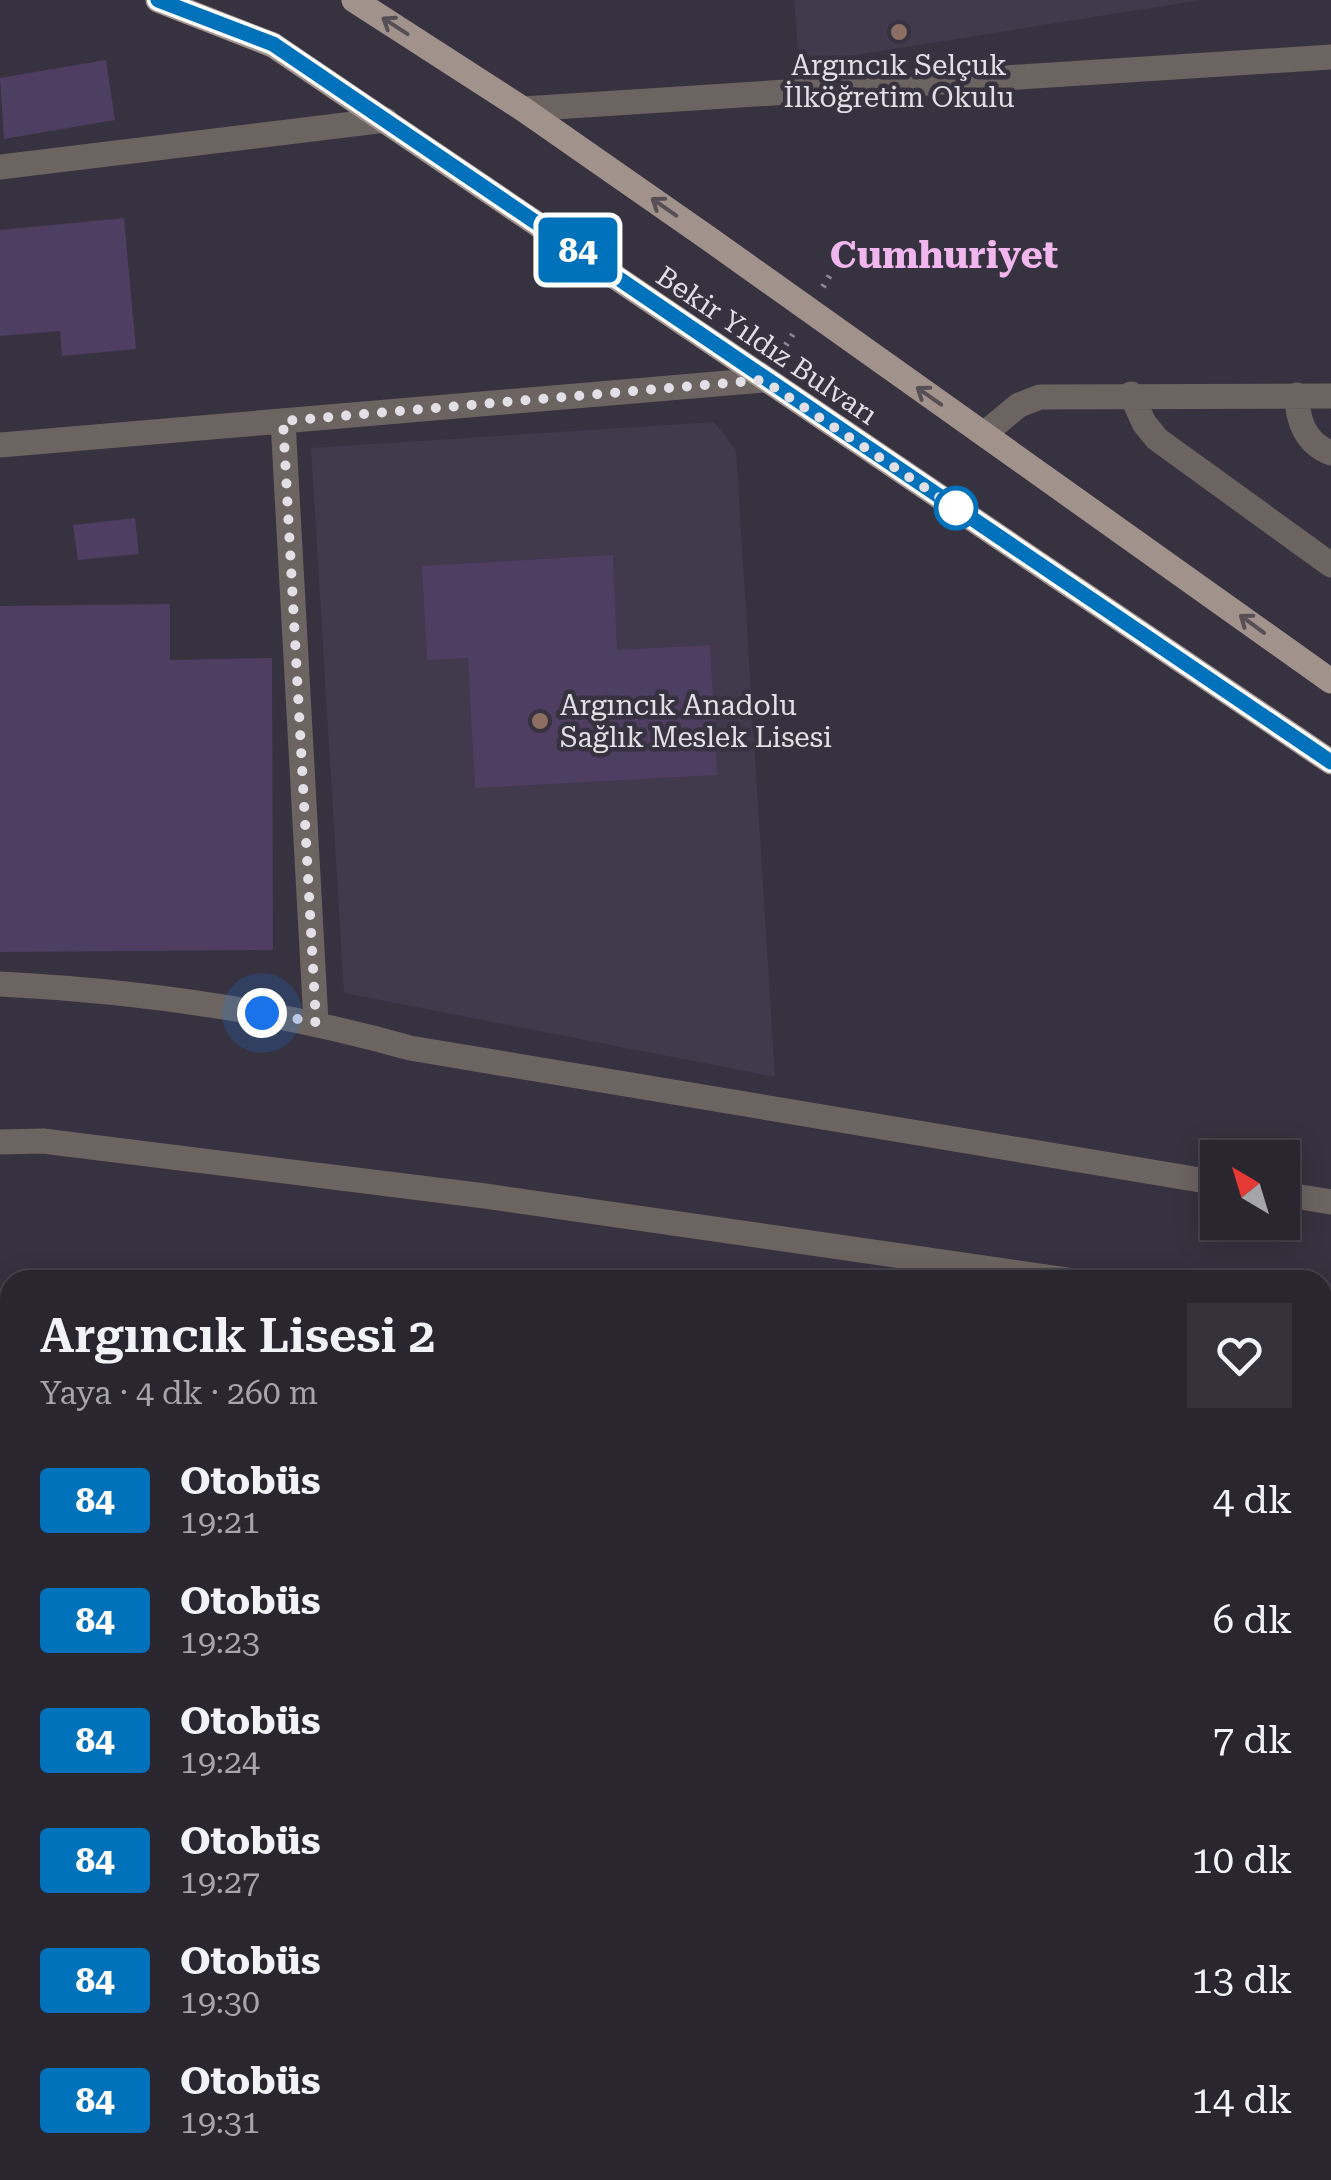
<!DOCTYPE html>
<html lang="tr">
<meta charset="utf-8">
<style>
:root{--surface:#29262f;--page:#35323b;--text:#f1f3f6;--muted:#a5a5aa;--line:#45434b}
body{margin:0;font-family:"Roboto Serif",serif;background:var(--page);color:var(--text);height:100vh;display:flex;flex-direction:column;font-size:38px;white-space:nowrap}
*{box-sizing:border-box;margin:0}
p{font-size:32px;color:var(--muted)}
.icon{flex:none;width:55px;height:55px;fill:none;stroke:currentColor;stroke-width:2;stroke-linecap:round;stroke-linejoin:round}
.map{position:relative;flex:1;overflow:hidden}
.panel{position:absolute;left:0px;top:1270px;width:1332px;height:910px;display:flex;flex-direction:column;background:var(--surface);border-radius:30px 30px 0 0;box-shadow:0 5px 25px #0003,0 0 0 2px var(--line)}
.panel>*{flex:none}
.badge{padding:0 20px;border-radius:8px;font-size:35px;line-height:65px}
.needle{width:65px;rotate:322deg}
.buttons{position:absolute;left:1200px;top:1140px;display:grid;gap:20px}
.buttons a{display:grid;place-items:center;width:100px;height:100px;border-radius:0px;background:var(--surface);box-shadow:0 5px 25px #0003,0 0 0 2px var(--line);font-size:50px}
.you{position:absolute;width:50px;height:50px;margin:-25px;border:8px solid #fff;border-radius:50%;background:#1a73e8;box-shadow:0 0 0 15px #1a73e833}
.map>.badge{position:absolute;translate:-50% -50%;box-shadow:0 0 0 5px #fff}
.round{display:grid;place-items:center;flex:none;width:105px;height:105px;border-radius:0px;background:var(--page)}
.head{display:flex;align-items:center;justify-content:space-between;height:170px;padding:0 40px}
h1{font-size:48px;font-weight:600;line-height:75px}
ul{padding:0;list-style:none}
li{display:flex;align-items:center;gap:30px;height:120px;padding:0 40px}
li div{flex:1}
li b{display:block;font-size:38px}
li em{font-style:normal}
li .badge{min-width:110px;font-weight:700;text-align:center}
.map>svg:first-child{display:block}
</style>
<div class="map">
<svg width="1331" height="2180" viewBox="0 0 1331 2180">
<rect width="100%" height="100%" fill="#37323f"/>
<!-- built -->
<path fill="#41394c" d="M794,0H1201L799,64Z
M714,422L736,450L775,1077L344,993L311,448Z"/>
<!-- building -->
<path fill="#4e3e61" d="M106,60L115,120L4,139L0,78Z
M124,218L136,349L62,356L60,331L0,336V230Z
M135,518L139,554L78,560L73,525Z
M613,555L617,650L710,645L717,775L475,788L468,658L427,660L422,566Z
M170,604V660L272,658L273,950L0,952V606Z"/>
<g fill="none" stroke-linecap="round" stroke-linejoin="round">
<!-- path -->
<path stroke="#8c8893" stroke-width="6" stroke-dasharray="2.5 8" stroke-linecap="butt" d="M823,287L830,275
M780,354L795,331"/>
<!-- minor -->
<path stroke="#6c6461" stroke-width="25" d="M523,109L1331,57
M0,167L386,120
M1131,394L1144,423L1157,439L1331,565
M1297,395C1297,420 1306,444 1331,453
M283,421L316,1022
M984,434L1019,405L1040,397L1331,396
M0,445L763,380
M0,984C139,991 276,1010 410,1048L1218,1183
M0,1142L43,1141L485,1196L1068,1280
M1282,1194L1331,1202
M1322,1321L1331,1323
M0,1390L10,1391
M1322,1516L1331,1517
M0,1955L10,1950
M0,2150L10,2134
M153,2180L159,2170
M990,2180L996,2170"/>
<!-- major -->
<path stroke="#a2928c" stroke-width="25" d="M158,0L273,45L1331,762
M354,0L523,109L708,238L1331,681"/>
<!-- highway -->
<path stroke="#b7a49c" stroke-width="30" d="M1322,1691L1331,1675
M1322,1798L1331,1784
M1322,1949L1331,1934
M1322,2044L1331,2030
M1060,2180L1065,2170
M1084,2180L1090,2170
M1189,2180L1195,2170
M1237,2180L1243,2170"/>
</g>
<!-- one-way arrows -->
<defs><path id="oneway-shaft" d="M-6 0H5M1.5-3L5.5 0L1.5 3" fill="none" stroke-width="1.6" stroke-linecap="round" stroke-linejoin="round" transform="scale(2.5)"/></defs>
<g stroke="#574f56">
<use href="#oneway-shaft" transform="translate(395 26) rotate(-147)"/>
<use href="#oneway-shaft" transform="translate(664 207) rotate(-145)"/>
<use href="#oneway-shaft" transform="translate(929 396) rotate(-145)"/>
<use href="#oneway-shaft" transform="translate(1252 624) rotate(-144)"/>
</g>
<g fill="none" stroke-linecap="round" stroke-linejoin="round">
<defs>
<path id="line" d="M158,0L273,44L1331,762"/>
</defs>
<!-- line casing -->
<use href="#line" stroke="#fff" stroke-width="22"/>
<!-- line -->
<use href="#line" stroke="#0072bc" stroke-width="15"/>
<!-- walk -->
<path stroke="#e2dfe7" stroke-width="10" stroke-dasharray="0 18" d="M262,1013L316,1022L283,421L763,380L969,517L956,508"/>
</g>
<!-- markers -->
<g fill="#8d6e63" stroke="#37323f" stroke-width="4">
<circle cx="899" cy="32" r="10"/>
<circle cx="540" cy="721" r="10"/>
</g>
<circle fill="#fff" stroke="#0072bc" stroke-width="5" cx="956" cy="508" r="20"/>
<g text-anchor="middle" stroke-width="9" stroke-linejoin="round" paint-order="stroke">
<!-- poi labels -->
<g font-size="28" fill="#e2dfe7" stroke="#37323f">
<text x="899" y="75">Argıncık Selçuk<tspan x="899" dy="32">İlköğretim Okulu</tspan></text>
<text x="560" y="715" text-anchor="start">Argıncık Anadolu<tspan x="560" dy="32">Sağlık Meslek Lisesi</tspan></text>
</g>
<!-- street labels -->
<g font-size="28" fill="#e2dfe7" stroke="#37323f">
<text transform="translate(767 345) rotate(34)" y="10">Bekir Yıldız Bulvarı</text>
</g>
<!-- district labels -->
<g font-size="38" font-weight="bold" fill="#f2b6ee" stroke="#37323f">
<text x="944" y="268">Cumhuriyet</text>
</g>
</g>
</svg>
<div class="buttons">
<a><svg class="needle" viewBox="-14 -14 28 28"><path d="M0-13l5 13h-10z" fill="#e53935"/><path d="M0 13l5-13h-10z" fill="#a5a5aa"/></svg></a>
</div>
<div class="you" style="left:262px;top:1013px"></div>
<b class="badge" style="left:578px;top:250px;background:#0072bc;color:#fff">84</b>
<section class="panel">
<div class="head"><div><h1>Argıncık Lisesi 2</h1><p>Yaya · 4 dk · 260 m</p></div><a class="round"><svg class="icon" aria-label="heart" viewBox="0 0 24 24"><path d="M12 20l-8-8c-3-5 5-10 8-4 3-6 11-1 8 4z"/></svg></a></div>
<ul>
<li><span class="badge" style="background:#0072bc;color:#fff">84</span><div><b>Otobüs</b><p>19:21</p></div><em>4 dk</em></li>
<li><span class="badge" style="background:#0072bc;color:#fff">84</span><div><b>Otobüs</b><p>19:23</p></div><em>6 dk</em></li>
<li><span class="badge" style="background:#0072bc;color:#fff">84</span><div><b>Otobüs</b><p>19:24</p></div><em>7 dk</em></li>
<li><span class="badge" style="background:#0072bc;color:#fff">84</span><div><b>Otobüs</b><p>19:27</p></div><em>10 dk</em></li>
<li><span class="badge" style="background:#0072bc;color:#fff">84</span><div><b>Otobüs</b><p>19:30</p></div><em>13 dk</em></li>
<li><span class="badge" style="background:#0072bc;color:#fff">84</span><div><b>Otobüs</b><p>19:31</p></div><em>14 dk</em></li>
</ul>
</section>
</div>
